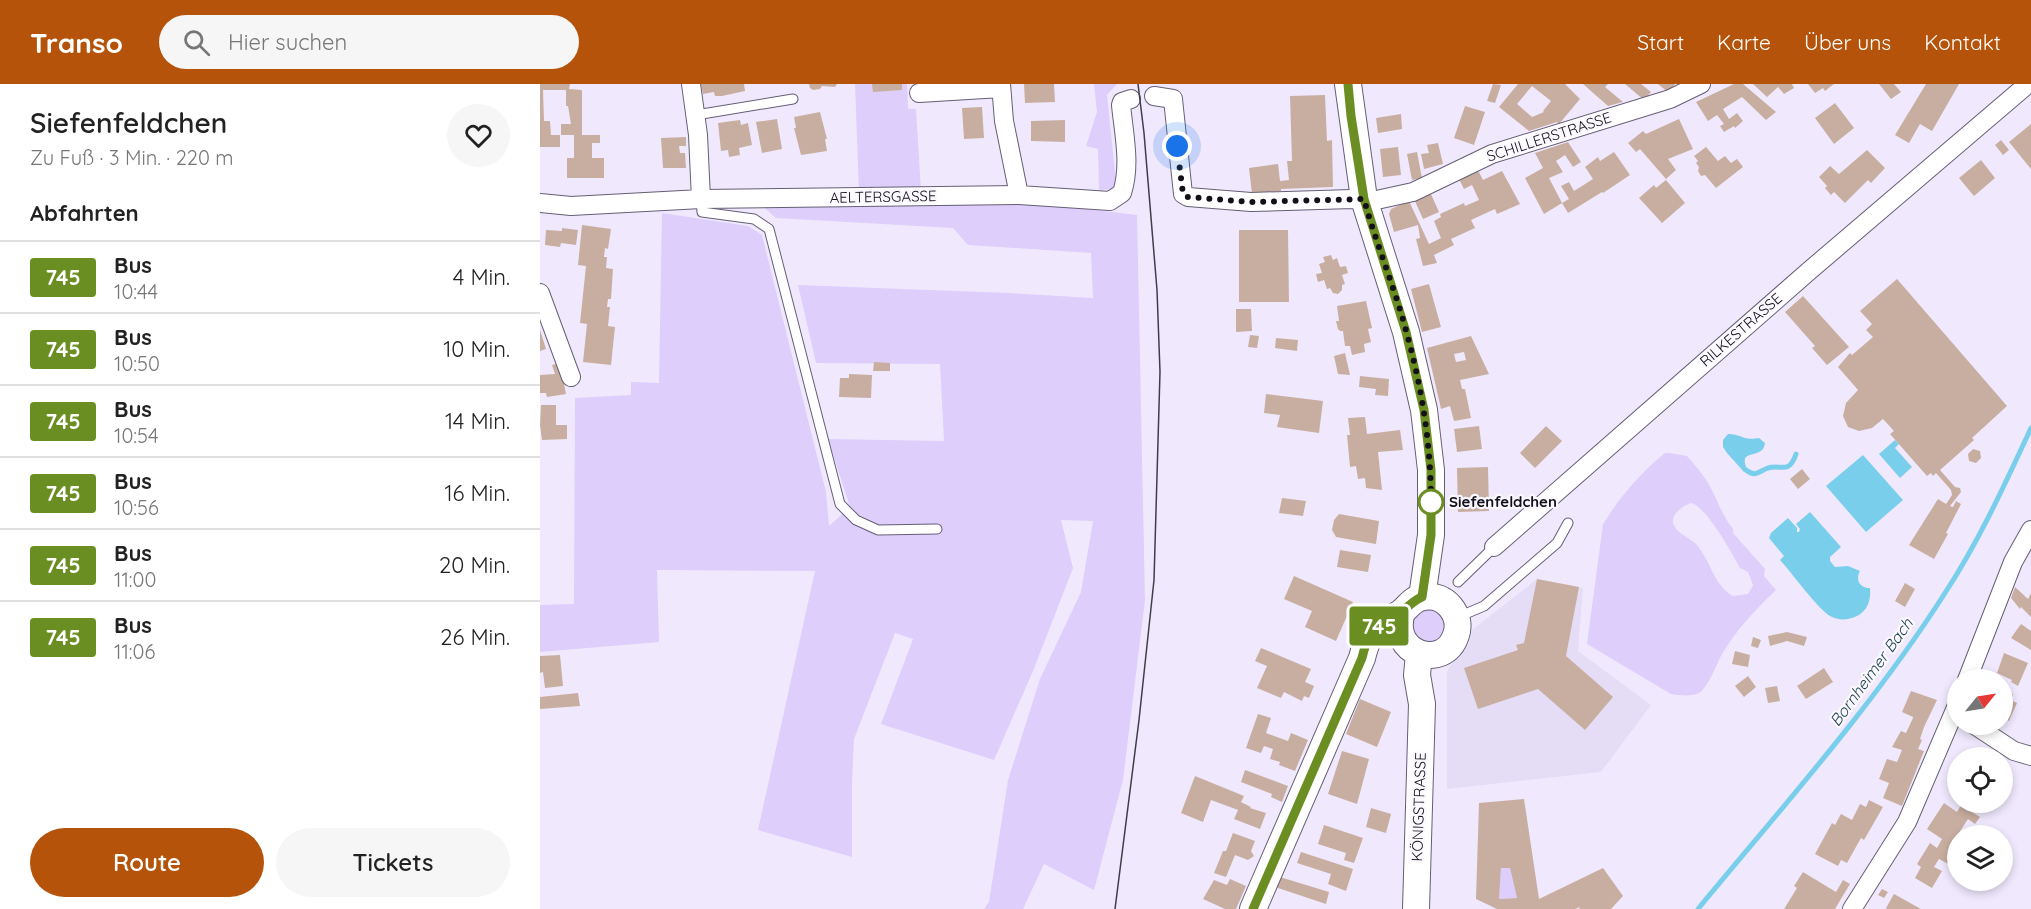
<!DOCTYPE html>
<html lang="de">
<meta charset="utf-8">
<style>
:root{--surface:#fff;--page:#f6f6f6;--text:#222;--muted:#767676;--line:#e0e0e0;--accent:#b45309}
body{margin:0;font-family:Quicksand,sans-serif;background:var(--page);color:var(--text);height:100vh;display:flex;flex-direction:column;font-size:22px;white-space:nowrap}
*{box-sizing:border-box;margin:0}
p{font-size:20px;color:var(--muted)}
.icon{flex:none;width:33px;height:33px;fill:none;stroke:currentColor;stroke-width:2;stroke-linecap:round;stroke-linejoin:round}
.map{position:relative;flex:1;overflow:hidden}
.panel{display:flex;flex-direction:column;background:var(--surface);width:540px}
.panel>*{flex:none}
.badge{padding:0 12px;border-radius:4px;font-size:21px;line-height:39px}
.needle{width:39px;rotate:60deg}
.buttons{position:absolute;left:1407px;top:585px;display:grid;gap:12px}
.buttons a{display:grid;place-items:center;width:66px;height:66px;border-radius:50%;background:var(--surface);box-shadow:0 3px 9px #0003;font-size:30px}
.you{position:absolute;width:30px;height:30px;margin:-15px;border:4px solid #fff;border-radius:50%;background:#1a73e8;box-shadow:0 0 0 9px #1a73e833}
.map>.badge{position:absolute;translate:-50% -50%;box-shadow:0 0 0 3px #fff}
h2{padding:0 30px;font-size:22px;line-height:54px}
.round{display:grid;place-items:center;flex:none;width:63px;height:63px;border-radius:32px;background:var(--page)}
.headline{display:flex;align-items:center;justify-content:space-between;height:102px;padding:0 30px}
h1{font-size:28px;font-weight:600;line-height:45px}
.cta{display:flex;gap:12px;margin-top:auto;padding:12px 30px}
.cta a{flex:1;height:69px;border-radius:36px;background:var(--accent);color:#fff;font-size:24px;font-weight:600;line-height:69px;text-align:center}
.cta a+a{background:var(--page);color:var(--text)}
ul{padding:0;list-style:none}
li{display:flex;align-items:center;gap:18px;height:72px;padding:0 30px;border-top:2px solid var(--line)}
li div{flex:1}
li b{display:block;font-size:22px}
li em{font-style:normal}
li .badge{min-width:66px;font-weight:700;text-align:center}
header{display:flex;align-items:center;gap:36px;box-sizing:border-box;height:84px;padding:0 30px;background:var(--accent);color:#fff}
header strong{font-size:28px}
nav{display:flex;gap:33px;margin-inline-start:auto;font-size:21px}
.search{width:420px;height:54px;background:var(--page);display:flex;align-items:center;gap:15px;box-sizing:border-box;padding:0 21px;border-radius:33px;color:var(--muted);font-size:22px}
main{display:flex;flex:1;min-height:0}
.map>svg:first-child{display:block}
</style>
<header>
<strong>Transo</strong>
<div class="search"><svg class="icon" aria-label="search" viewBox="0 0 24 24"><circle cx="10" cy="10" r="6"/><path d="M15 15l6 6"/></svg>Hier suchen</div>
<nav><a>Start</a><a>Karte</a><a>Über uns</a><a>Kontakt</a></nav>
</header>
<main>
<section class="panel">
<div class="headline"><div><h1>Siefenfeldchen</h1><p>Zu Fuß · 3 Min. · 220 m</p></div><a class="round"><svg class="icon" aria-label="heart" viewBox="0 0 24 24"><path d="M12 20l-8-8c-3-5 5-10 8-4 3-6 11-1 8 4z"/></svg></a></div>
<h2>Abfahrten</h2>
<ul>
<li><span class="badge" style="background:#6b8e23;color:#fff">745</span><div><b>Bus</b><p>10:44</p></div><em>4 Min.</em></li>
<li><span class="badge" style="background:#6b8e23;color:#fff">745</span><div><b>Bus</b><p>10:50</p></div><em>10 Min.</em></li>
<li><span class="badge" style="background:#6b8e23;color:#fff">745</span><div><b>Bus</b><p>10:54</p></div><em>14 Min.</em></li>
<li><span class="badge" style="background:#6b8e23;color:#fff">745</span><div><b>Bus</b><p>10:56</p></div><em>16 Min.</em></li>
<li><span class="badge" style="background:#6b8e23;color:#fff">745</span><div><b>Bus</b><p>11:00</p></div><em>20 Min.</em></li>
<li><span class="badge" style="background:#6b8e23;color:#fff">745</span><div><b>Bus</b><p>11:06</p></div><em>26 Min.</em></li>
</ul>
<div class="cta"><a>Route</a><a>Tickets</a></div>
</section>
<div class="map">
<svg width="1491" height="825" viewBox="0 0 1491 825">
<rect width="100%" height="100%" fill="#f0e9fe"/>
<!-- built -->
<path fill="#e5dcf6" d="M997,495L1043,504L1038,567L1111,621L1061,688L907,705V588L914,575L929,560L932,546Z"/>
<!-- green -->
<path fill="#ddcefc" fill-rule="evenodd" d="M315,0H367L368,25H376L381,107L319,109Z
M554,0H577L567,11L576,98L573,105L559,106L558,65L546,62L557,28Z
M496,119L597,131L605,516L583,696L554,806L504,780L483,825H444L449,818L468,696L500,595L541,508L553,437L521,436L533,484L493,587L454,676L341,640L373,555L355,549L314,655L312,699V773L218,746L275,487L117,486L119,558L0,568V521L34,520L35,314L91,311V298L119,299L122,129L208,142L222,151L286,408L289,442L310,423L288,355L404,357L400,280L276,279L258,201L468,209L553,214L551,169L428,161L413,144L236,134L221,121Z
M1125,369C1134,369 1139,371 1147,372C1154,380 1162,389 1168,399C1178,416 1180,428 1193,445V449L1225,485L1224,492L1236,506C1215,526 1197,545 1182,570C1177,579 1168,604 1159,609C1151,613 1139,611 1131,610L1047,560L1063,440C1080,413 1100,389 1125,369ZM1151,419C1166,422 1192,469 1200,484L1208,488L1213,501L1208,510L1193,512C1174,502 1171,477 1156,460C1150,454 1134,448 1133,438C1132,429 1143,422 1151,419Z
M872 541a17 17 0 1 1 34 0a17 17 0 1 1-34 0Z
M961,784H970L977,814L959,815Z"/>
<!-- water -->
<path fill="#79ceeb" d="M1188,350C1202,350 1202,357 1219,354L1225,359C1223,377 1197,363 1207,385L1204,388L1187,369L1183,363V356Z
M1355,356L1359,360L1355,364L1372,383L1360,394L1339,370Z
M1323,371L1363,416L1326,448L1286,402Z
M1270,428L1301,463L1290,473V477L1295,483L1308,482L1320,487C1315,496 1320,504 1330,504C1331,516 1328,526 1317,532C1308,536 1299,537 1290,532C1277,524 1252,489 1240,476L1244,472L1229,454L1231,449L1248,434L1257,444V448H1259L1260,445L1256,440Z"/>
<g fill="none" stroke-linecap="round" stroke-linejoin="round">
<!-- stream -->
<path stroke="#79ceeb" stroke-width="5" d="M1206,386C1216,394 1219,387 1228,384C1241,380 1249,391 1256,370
M1158,825C1243,722 1333,622 1405,509C1439,457 1465,400 1491,344"/>
</g>
<!-- building -->
<path fill="#c8aea0" fill-rule="evenodd" d="M0,0H30L29,5L42,6V51H60V59H52V74H64V94H27V74H34V51H21V40H31L28,22H26V6H3L4,37H10L11,51H20V63H0Z
M161,0H204L205,7L182,12H175L174,8L163,10Z
M269,0H297L295,3L282,2L280,5L273,6L270,4Z
M332,0H362V6L333,8Z
M484,0H514L515,18L485,19Z
M953,0L961,1L955,19L947,17Z
M978,0H1025L1040,15L1019,40L1017,38L989,47L959,23ZM992,2L1011,17L1003,27L1004,28L992,33L977,20Z
M1043,0H1068L1065,3L1083,18L1068,22Z
M1085,0H1101L1111,8L1104,16Z
M1118,0H1135L1129,9Z
M1194,0H1203L1236,28L1226,36L1202,13L1183,25L1189,35L1197,29L1203,37L1195,44L1194,42L1184,48L1180,42L1184,40L1177,31L1168,37L1156,18Z
M1213,0H1252L1254,4L1244,10L1238,3L1227,13Z
M1268,0H1294L1285,7L1283,4L1275,9Z
M1339,0H1354L1361,8L1351,15Z
M1386,0H1419L1392,47L1380,40L1369,59L1355,51Z
M785,11L787,57L792,56L793,103L741,105V107L712,110L709,84L738,80L740,97L749,96L747,77H752L750,12Z
M1295,19L1314,44L1294,60L1275,34Z
M925,22L945,28L934,61L914,54Z
M442,23L444,54L424,55L422,24Z
M280,28L287,55H285L287,67L261,71L254,44H256L254,33Z
M861,30L862,45L838,49L836,34Z
M237,35L242,65L222,69L216,38Z
M1139,35L1153,65L1128,75L1136,86L1126,95L1100,65L1096,68L1088,59L1103,47L1106,50Z
M200,36L201,41L208,39L212,61L199,64L200,71L189,73L188,66L181,67L178,39Z
M525,36V58L491,57V37Z
M1491,40V85L1469,58Z
M146,53V62H139L140,69H145L146,84H123L121,54Z
M1461,56L1469,66L1463,71L1455,61Z
M1028,58L1041,78L1033,83L1025,71L1016,77L1023,88L1009,94L1022,119L1004,130L985,94L1003,84L995,69Z
M898,59L903,80L884,85L881,70L889,69L887,61Z
M858,63L861,91L843,93L840,65Z
M1166,63L1178,77L1185,72L1191,79L1197,75L1203,83L1176,104L1165,91L1161,92L1158,87L1159,83L1156,79L1158,77L1154,72Z
M1327,66L1345,84L1331,99L1328,96L1305,119L1294,108L1291,111L1285,104L1287,102L1279,93L1290,82L1299,90Z
M877,68L882,94L872,96L867,70Z
M1074,68L1090,91L1063,109L1062,108L1028,129L1022,119L1029,115L1021,102L1029,98L1034,107L1053,95L1045,83L1058,73L1060,77Z
M1441,76L1455,94L1434,112L1419,94Z
M938,86L943,96L962,87L980,120L957,130L955,125L931,136L935,144L911,155L914,161L894,171L897,179L883,182L876,155L880,154L878,141L854,148L849,130L851,125L869,117L889,160L901,154L894,137L901,133L900,130L924,119L925,122L939,116L932,101L924,105L919,95Z
M1126,96L1145,119L1122,139L1099,114L1114,101L1116,104Z
M890,108L899,128L883,135L874,115Z
M42,141L71,145L68,165L65,164L64,173H67L66,184L73,185L71,215H68L67,223H70L68,242L75,243L71,281L43,278L47,240L40,239L46,182L38,181Z
M22,144L38,146L36,161L21,159L20,163L5,161L6,146L22,147Z
M699,146H748L749,218H699Z
M791,171L793,176L797,174L800,183L806,182L808,189L802,191L805,200L802,201V206L798,210L793,209L790,204L787,205L784,196L778,198L776,190L782,189L779,180L785,178L783,173Z
M1357,195L1467,322L1432,354L1434,356L1400,386L1415,403L1420,404L1421,408L1410,422L1413,423L1416,417L1421,420L1406,449L1408,450L1394,475L1369,461L1398,415L1406,420L1412,411L1411,406L1396,389L1393,392L1391,389L1387,392L1350,350L1354,347L1343,335L1332,344L1319,347L1308,343L1303,332L1306,319L1318,306L1298,283L1310,269L1312,271L1333,253L1326,246L1332,240L1320,227Z
M889,200L901,243L882,248L871,205Z
M1263,212L1309,263L1287,281L1272,264L1275,262L1245,228Z
M826,217L832,244L828,245L831,258L824,260L825,268L812,271L810,262H805L803,247H800L798,245L796,237H799L797,222Z
M696,225H711L712,247L696,248Z
M0,246L6,265L0,267Z
M710,251L719,252L717,264L708,263Z
M931,252L949,290L920,296L922,305H925L931,334L914,337L910,322L901,325L887,264ZM924,268L926,276L916,278L914,270Z
M736,254L758,256L757,267L735,264Z
M805,269L810,291L798,290L794,272Z
M334,278L350,279V287H333Z
M20,279L26,310L7,313L6,309H0V291L15,290L12,281Z
M309,290L332,291L331,314L299,313L300,294H309Z
M820,292L849,295L848,312L835,311L836,305L819,303Z
M726,310L783,317L779,349L737,343L740,331L724,329Z
M1,321H16V341H27V355L2,356L0,341Z
M825,333L827,350L860,346L863,366L838,368L842,406L826,404L825,394L818,395L816,382L810,383L807,351H810L808,334Z
M939,342L942,365L917,368L914,345Z
M1006,342L1022,357L995,384L980,369Z
M1433,365L1440,367L1441,374L1436,379L1429,377L1428,370Z
M948,383L949,427L918,428L917,384Z
M1262,385L1270,395L1258,405L1250,395Z
M742,414L766,417L763,432L739,429Z
M799,430L839,437L836,460L796,453L792,446L794,436Z
M800,466L831,471L828,488L797,483Z
M754,492L813,518L796,557L765,543L772,527L744,515Z
M997,495L1039,503L1026,572L1073,613L1045,646L998,605L938,625L924,584L978,566L976,561L984,559Z
M1365,499L1375,505L1365,523L1355,517Z
M1475,503L1488,515L1491,509V533L1481,523L1480,525L1471,514Z
M1481,540L1491,547V566L1471,554Z
M1247,548L1267,553L1264,562L1247,557L1230,562L1228,552Z
M1213,553L1221,556L1218,564L1211,562Z
M721,564L771,585L765,598L774,602L769,614L764,612L762,617L744,608L741,614L717,604L727,582L715,577Z
M1195,567L1210,571L1208,583L1192,580Z
M1464,569L1488,579L1478,602L1471,598L1472,596L1457,589Z
M20,571L23,602L5,604L3,588L0,589V572Z
M1284,584L1293,598L1266,615L1257,602Z
M1208,592L1216,603L1204,613L1195,602Z
M1237,602L1240,617L1228,619L1225,604Z
M1462,606L1473,610L1471,616L1477,619L1469,637L1462,634Z
M1371,607L1397,616L1384,643L1380,655L1382,656L1378,665L1384,667L1362,722L1343,714L1349,699L1339,695L1347,675L1357,678L1362,666L1352,663L1361,647L1366,649L1373,634V633L1362,628Z
M38,609L40,622L0,625V613Z
M820,615L851,628L837,663L806,650Z
M718,630L731,634L726,649L748,657L751,649L768,656L755,687L739,681L740,678L730,675L733,665L724,662L721,669L706,664Z
M802,667L829,675L817,720L788,710Z
M705,686L748,702L742,718L731,713L732,710L701,698Z
M1418,687V705L1408,699Z
M655,692L704,712L701,718L711,723L710,724L726,729L720,745L694,735L698,726L671,716L663,738L641,729Z
M984,715L999,815L1063,784L1083,812L1071,825H1039L1040,823L1035,825H957L936,815L939,719ZM961,784H970L977,814L959,815Z
M1329,716L1343,723L1324,756L1321,754L1307,779L1301,776L1298,782L1275,770L1292,739L1295,741L1301,730L1312,736L1320,720L1326,723Z
M1404,719L1417,728L1421,721L1440,733L1435,740L1428,735L1411,761L1418,765V775L1414,774L1410,781L1399,775L1394,783L1402,787L1392,804L1375,794L1381,783L1377,780L1390,759L1397,764L1402,755L1387,745Z
M831,724L851,730L846,749L826,743Z
M784,741L823,754L814,779L804,776L806,769L778,760Z
M693,749L715,757L711,767L714,772L708,776L695,771L686,793L674,789L683,767H686Z
M761,768L813,785L806,807L788,800L791,790L757,779Z
M1263,788L1296,808L1303,796L1310,800L1295,825H1244L1257,804L1254,802Z
M740,793L789,808L786,820L735,803Z
M690,795L706,802L696,825H685L663,815L674,796L687,801Z
M1342,805L1348,808L1344,814L1338,811Z
M1354,810L1381,825H1347L1346,824Z"/>
<g fill="none" stroke-linecap="round" stroke-linejoin="round">
<defs>
<path id="lane" d="M156,31L253,15
M161,115L162,128L214,135L229,145L300,420L316,436L338,446L397,445
M918,498L954,463
M918,533L944,522L1017,459L1028,439"/>
<path id="street" d="M151,0L158,51L161,115
M461,0L464,37L479,111
M379,9L461,4
M614,12L633,15L643,110L648,113L711,118L812,115L832,117L873,108L952,70L1130,15L1161,0
M0,119L31,122L161,115L479,111L570,117L582,109C591,81 584,51 581,21L582,18L591,15
M0,209L31,293
M954,463L1269,187L1488,0
M1427,596L1473,478L1491,446
M1433,640L1474,667L1491,672
M1312,825L1367,738L1418,619"/>
<path id="secondary" d="M808,0L824,115L866,248L884,326L891,386V451L882,513
M713,825L822,574C826,558 830,546 846,537C851,534 857,532 862,528C869,522 873,514 884,513C905,509 923,531 916,551C904,588 848,570 862,528
M876,825L882,620L877,591L879,570"/>
</defs>
<!-- lane casing -->
<use href="#lane" stroke="#655e75" stroke-width="11"/>
<!-- street casing -->
<use href="#street" stroke="#655e75" stroke-width="20"/>
<!-- secondary casing -->
<use href="#secondary" stroke="#655e75" stroke-width="28"/>
<!-- lane -->
<use href="#lane" stroke="#fff" stroke-width="9"/>
<!-- street -->
<use href="#street" stroke="#fff" stroke-width="18"/>
<!-- secondary -->
<use href="#secondary" stroke="#fff" stroke-width="26"/>
<!-- tram -->
<path stroke="#403d48" stroke-width="1.5" d="M575,825L599,636L614,496L620,288L617,206L604,49L598,0"/>
</g>
<g fill="none" stroke-linecap="round" stroke-linejoin="round">
<defs>
<path id="line" d="M713,825L822,574C828,547 837,544 859,529C868,524 872,517 882,513L891,451V386L884,326L866,248L824,115L811,32L808,0"/>
</defs>
<!-- line casing -->
<use href="#line" stroke="#fff" stroke-width="14"/>
<!-- line -->
<use href="#line" stroke="#6b8e23" stroke-width="9"/>
<!-- walk -->
<path stroke="#131019" stroke-width="6" stroke-dasharray="0 10.8" d="M637,62L643,110L648,113L711,118L824,115C836,160 855,204 867,250C882,305 891,361 891,418"/>
</g>
<!-- markers -->
<circle fill="#fff" stroke="#6b8e23" stroke-width="3" cx="891" cy="418" r="12"/>
<g text-anchor="middle" stroke-width="4.5" stroke-linejoin="round" paint-order="stroke">
<!-- street labels -->
<g font-size="15" fill="#131019" stroke="#fbf9ff">
<text transform="translate(1009 53) rotate(-18)" y="5">SCHILLERSTRASSE</text>
<text transform="translate(343 113) rotate(-1)" y="5">AELTERSGASSE</text>
<text transform="translate(1201 246) rotate(-41)" y="5">RILKESTRASSE</text>
<text transform="translate(879 723) rotate(-88)" y="5">KÖNIGSTRASSE</text>
</g>
<!-- stop labels -->
<g font-size="15" font-weight="bold" fill="#131019" stroke="#fbf9ff" text-anchor="start">
<text x="909" y="423">Siefenfeldchen</text>
</g>
<!-- water labels -->
<g font-size="16" font-style="italic" fill="#163d49" stroke="#fbf9ff">
<text transform="translate(1331 588) rotate(-54)" y="6">Bornheimer Bach</text>
</g>
</g>
</svg>
<div class="buttons">
<a><svg class="needle" viewBox="-14 -14 28 28"><path d="M0-13l5 13h-10z" fill="#e53935"/><path d="M0 13l5-13h-10z" fill="#767676"/></svg></a>
<a><svg class="icon" aria-label="locate" viewBox="0 0 24 24"><circle cx="12" cy="12" r="6"/><path d="M12 2v4M12 18v4M2 12h4M18 12h4"/></svg></a>
<a><svg class="icon" aria-label="layers" viewBox="0 0 24 24"><path d="M12 4l9 5-9 5-9-5zM3 14l9 5 9-5"/></svg></a>
</div>
<div class="you" style="left:637px;top:62px"></div>
<b class="badge" style="left:839px;top:542px;background:#6b8e23;color:#fff">745</b>
</div>
</main>
